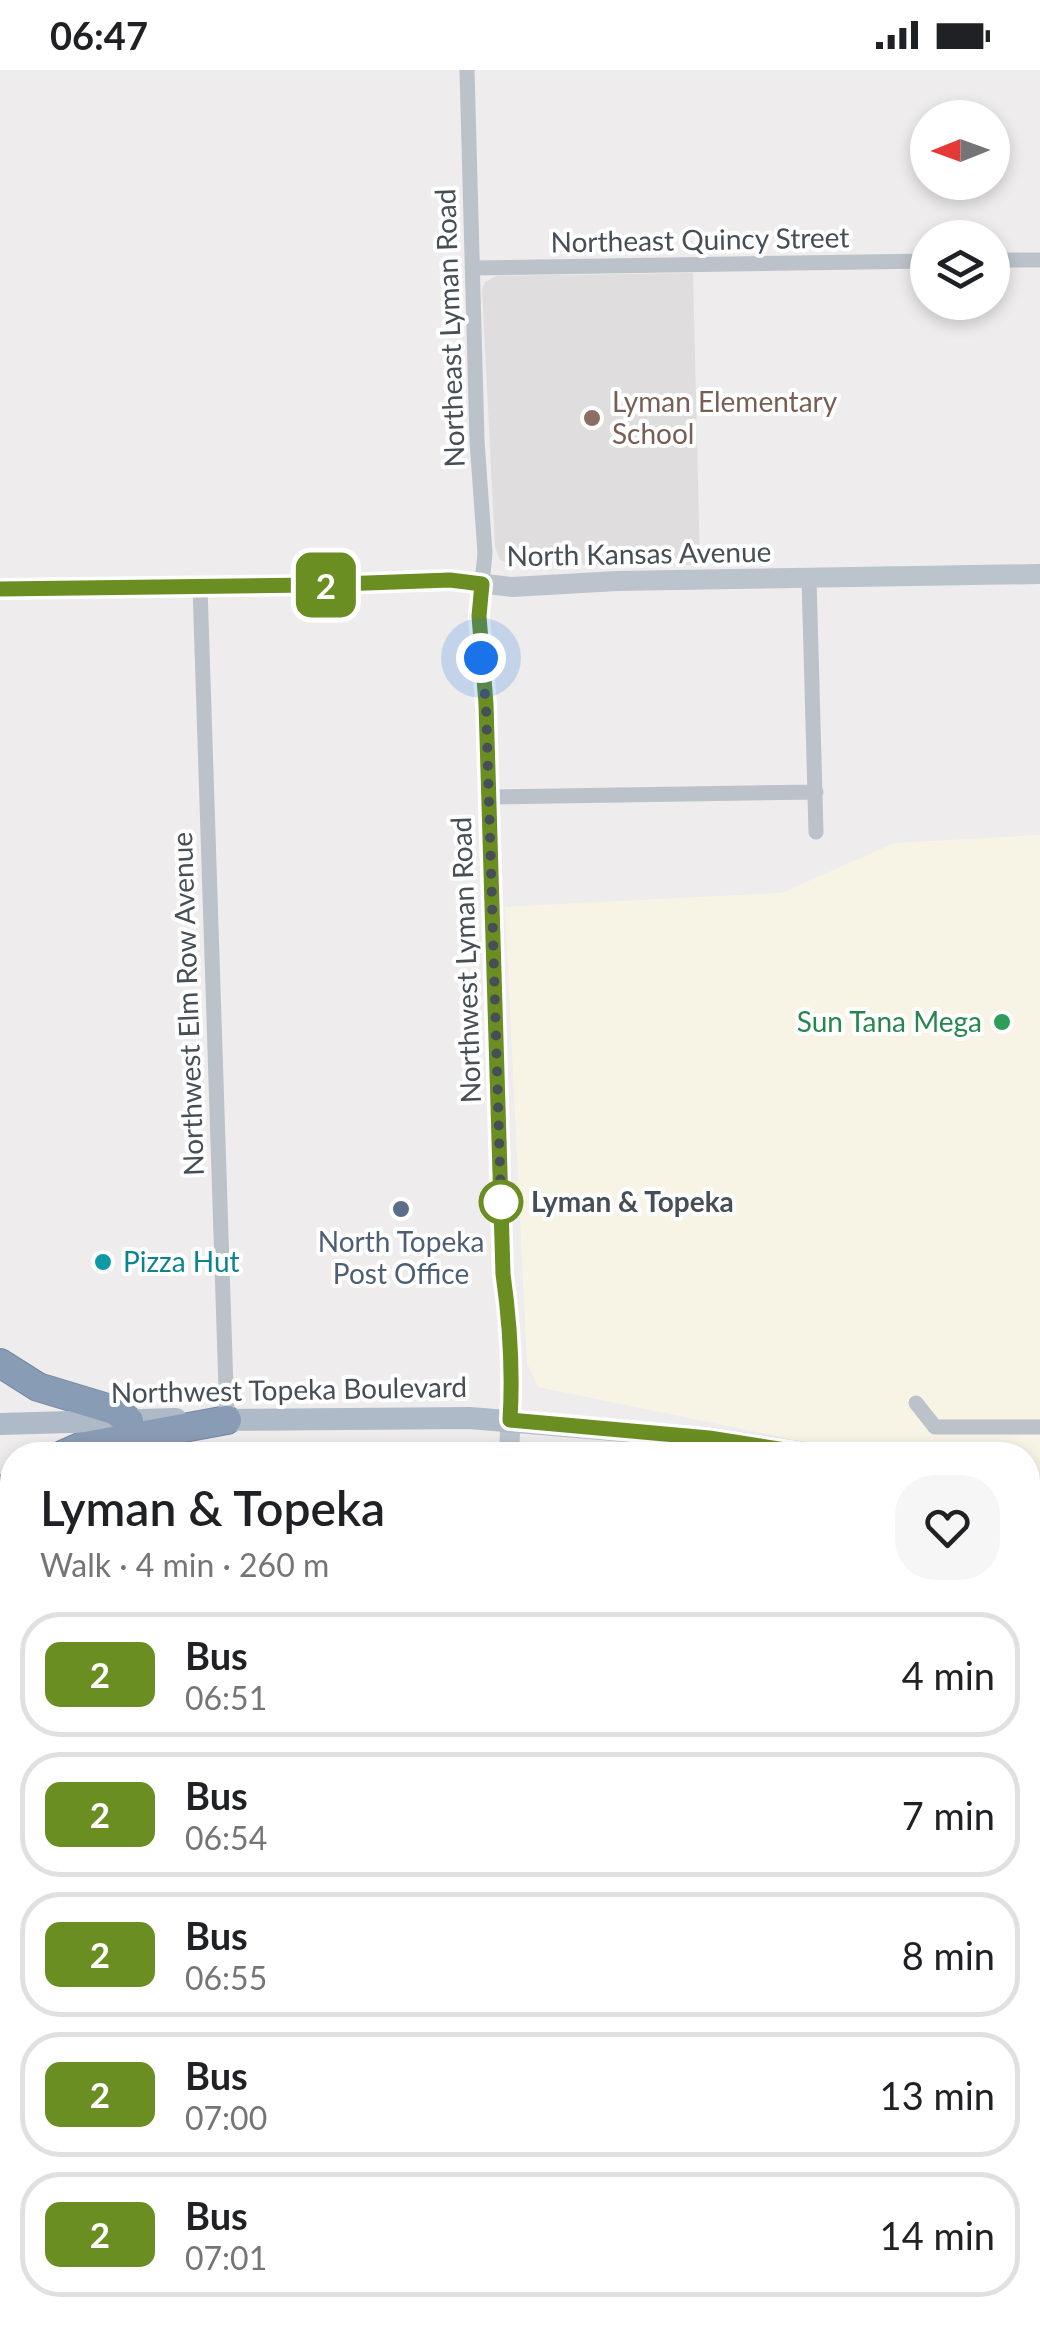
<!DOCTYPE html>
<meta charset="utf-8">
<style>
:root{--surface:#fff;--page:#f6f6f6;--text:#202124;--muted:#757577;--line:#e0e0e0}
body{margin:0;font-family:Lato,sans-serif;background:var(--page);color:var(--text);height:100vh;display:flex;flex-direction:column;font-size:38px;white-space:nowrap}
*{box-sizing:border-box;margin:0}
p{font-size:32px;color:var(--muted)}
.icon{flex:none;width:55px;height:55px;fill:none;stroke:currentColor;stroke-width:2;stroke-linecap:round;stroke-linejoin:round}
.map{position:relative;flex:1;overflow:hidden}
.drawer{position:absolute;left:0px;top:1372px;width:1040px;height:892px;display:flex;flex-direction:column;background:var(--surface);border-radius:40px 40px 0 0;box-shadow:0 5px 15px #0003}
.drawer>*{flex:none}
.badge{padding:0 20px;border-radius:15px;font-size:35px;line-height:65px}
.needle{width:65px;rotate:269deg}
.buttons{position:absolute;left:910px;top:30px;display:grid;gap:20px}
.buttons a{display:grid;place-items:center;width:100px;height:100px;border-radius:50%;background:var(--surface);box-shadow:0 5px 15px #0003;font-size:50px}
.you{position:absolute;width:50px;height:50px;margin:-25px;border:8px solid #fff;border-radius:50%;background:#1a73e8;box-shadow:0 0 0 15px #1a73e833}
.map>.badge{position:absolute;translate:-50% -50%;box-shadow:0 0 0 5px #fff}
.round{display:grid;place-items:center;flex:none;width:105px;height:105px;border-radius:40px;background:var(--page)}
.summary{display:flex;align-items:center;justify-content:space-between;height:170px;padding:0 40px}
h1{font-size:48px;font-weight:600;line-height:75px}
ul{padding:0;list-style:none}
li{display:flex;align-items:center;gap:30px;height:125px;margin:0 20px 15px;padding:0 20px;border:5px solid var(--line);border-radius:40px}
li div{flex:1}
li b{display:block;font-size:38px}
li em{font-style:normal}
li .badge{min-width:110px;font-weight:700;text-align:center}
.status{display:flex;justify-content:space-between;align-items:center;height:70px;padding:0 50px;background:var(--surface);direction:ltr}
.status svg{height:28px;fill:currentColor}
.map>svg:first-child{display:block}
</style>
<div class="status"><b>06:47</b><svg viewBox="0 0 49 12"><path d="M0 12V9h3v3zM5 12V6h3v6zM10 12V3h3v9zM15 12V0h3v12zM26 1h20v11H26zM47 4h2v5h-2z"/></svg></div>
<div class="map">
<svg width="1040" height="2264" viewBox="0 0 1040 2264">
<rect width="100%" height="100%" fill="#eeecec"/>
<!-- commercial -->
<path fill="#f8f4e5" d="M1040,765V1420L1028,1417V1385H868L538,1317L527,1293L505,837L781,823L895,773Z
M1028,1454L1040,1458V1705L1028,1706Z
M0,2227L12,2228V2252L79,2253V2264H0Z"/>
<!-- education -->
<path fill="#dfdddd" d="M693,203L700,495L509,494L500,490L495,477L482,220L485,212L496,206Z"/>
<!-- green -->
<path fill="#bee8d0" d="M12,1665V1828L0,1829V1671Z"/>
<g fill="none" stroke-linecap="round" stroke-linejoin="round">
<!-- stream -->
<path stroke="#90ccdf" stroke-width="4" d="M0,1788L12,1789
M1028,2204L1040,2207"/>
<defs>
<path id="highway" d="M0,1293L38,1317L114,1340L129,1351
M62,1385L80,1377L227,1350
M0,1424L12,1414"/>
</defs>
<!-- highway casing -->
<use href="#highway" stroke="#7488a1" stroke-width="30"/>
<!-- street -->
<path stroke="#bbc2c9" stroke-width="15" d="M467,0L477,371L485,483L482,513
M992,190H1040
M472,198L928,191
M809,508L816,762
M200,517L227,1350
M488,727L816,722
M916,1333L935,1357H1040
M167,1354L170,1385
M0,1655L12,1648"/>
<!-- secondary -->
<path stroke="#bbc3cd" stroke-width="20" d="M482,513L479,546L486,633L503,1204C512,1265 512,1324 509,1385
M0,519L312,515L450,510L512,517L617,511L1040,504
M535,2252L536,2264"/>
<!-- primary -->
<path stroke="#aebac7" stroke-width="22" d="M213,1350L470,1348L709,1368L817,1385
M0,1354L176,1349
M1028,1432L1040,1436"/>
<!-- highway -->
<use href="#highway" stroke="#899cb5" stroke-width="28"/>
</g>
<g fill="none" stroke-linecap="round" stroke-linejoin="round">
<defs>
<path id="line" d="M0,519L312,515L450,510L482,514L479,546L486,634L503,1204C510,1253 513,1301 510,1350L709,1368L817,1385"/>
</defs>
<!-- line casing -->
<use href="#line" stroke="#fff" stroke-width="22"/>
<!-- line -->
<use href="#line" stroke="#6b8e23" stroke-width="15"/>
<!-- walk -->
<path stroke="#464e56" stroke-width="10" stroke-dasharray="0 18" d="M481,588L486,634L501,1132"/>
</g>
<!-- markers -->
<circle fill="#8d6e63" stroke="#fff" stroke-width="4" cx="592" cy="348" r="10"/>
<circle fill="#2e9e5b" stroke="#fff" stroke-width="4" cx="1002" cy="952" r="10"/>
<circle fill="#fff" stroke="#6b8e23" stroke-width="5" cx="501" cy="1132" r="20"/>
<circle fill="#5c6f8a" stroke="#fff" stroke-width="4" cx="401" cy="1139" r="10"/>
<circle fill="#0f9aa8" stroke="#fff" stroke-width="4" cx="103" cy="1192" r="10"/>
<g text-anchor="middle" stroke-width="8" stroke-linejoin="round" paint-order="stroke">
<!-- street labels -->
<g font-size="28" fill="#464e56" stroke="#fff">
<text transform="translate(700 170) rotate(-1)" y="10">Northeast Quincy Street</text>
<text transform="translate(450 258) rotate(-92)" y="10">Northeast Lyman Road</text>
<text transform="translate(639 484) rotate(-1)" y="10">North Kansas Avenue</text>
<text transform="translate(466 890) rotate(-92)" y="10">Northwest Lyman Road</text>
<text transform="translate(188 934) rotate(-92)" y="10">Northwest Elm Row Avenue</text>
<text transform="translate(289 1320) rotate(-1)" y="10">Northwest Topeka Boulevard</text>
</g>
<!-- education labels -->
<g font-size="28" fill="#785e54" stroke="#fff" text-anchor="start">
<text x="612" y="342">Lyman Elementary<tspan x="612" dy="32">School</tspan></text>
</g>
<!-- leisure labels -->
<g font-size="28" fill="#27864d" stroke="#fff" text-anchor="end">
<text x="982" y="962">Sun Tana Mega</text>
</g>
<!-- stop labels -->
<g font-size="28" font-weight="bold" fill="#464e56" stroke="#fff" text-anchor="start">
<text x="531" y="1142">Lyman &amp; Topeka</text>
</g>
<!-- service labels -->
<g font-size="28" fill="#4e5e75" stroke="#fff">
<text x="401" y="1182">North Topeka<tspan x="401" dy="32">Post Office</tspan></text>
</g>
<!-- culture labels -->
<g font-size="28" fill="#0d838f" stroke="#fff" text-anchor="start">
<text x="123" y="1202">Pizza Hut</text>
</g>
</g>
</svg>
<div class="buttons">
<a><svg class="needle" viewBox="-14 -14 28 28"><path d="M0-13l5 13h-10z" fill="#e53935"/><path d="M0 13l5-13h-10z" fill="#757577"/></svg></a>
<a><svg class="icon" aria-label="layers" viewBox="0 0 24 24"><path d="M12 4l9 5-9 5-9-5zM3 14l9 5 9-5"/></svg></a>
</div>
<div class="you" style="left:481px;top:588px"></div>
<b class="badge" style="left:326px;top:515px;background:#6b8e23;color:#fff">2</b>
<section class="drawer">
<div class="summary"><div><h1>Lyman &amp; Topeka</h1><p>Walk · 4 min · 260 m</p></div><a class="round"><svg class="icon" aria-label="heart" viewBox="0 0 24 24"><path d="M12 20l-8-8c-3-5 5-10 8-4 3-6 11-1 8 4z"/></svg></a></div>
<ul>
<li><span class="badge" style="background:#6b8e23;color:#fff">2</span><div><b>Bus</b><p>06:51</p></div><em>4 min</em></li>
<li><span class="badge" style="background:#6b8e23;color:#fff">2</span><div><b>Bus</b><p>06:54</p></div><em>7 min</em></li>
<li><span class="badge" style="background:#6b8e23;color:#fff">2</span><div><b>Bus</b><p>06:55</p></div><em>8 min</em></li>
<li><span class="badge" style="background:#6b8e23;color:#fff">2</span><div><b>Bus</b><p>07:00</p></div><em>13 min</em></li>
<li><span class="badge" style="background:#6b8e23;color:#fff">2</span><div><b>Bus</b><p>07:01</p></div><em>14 min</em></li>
</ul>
</section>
</div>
